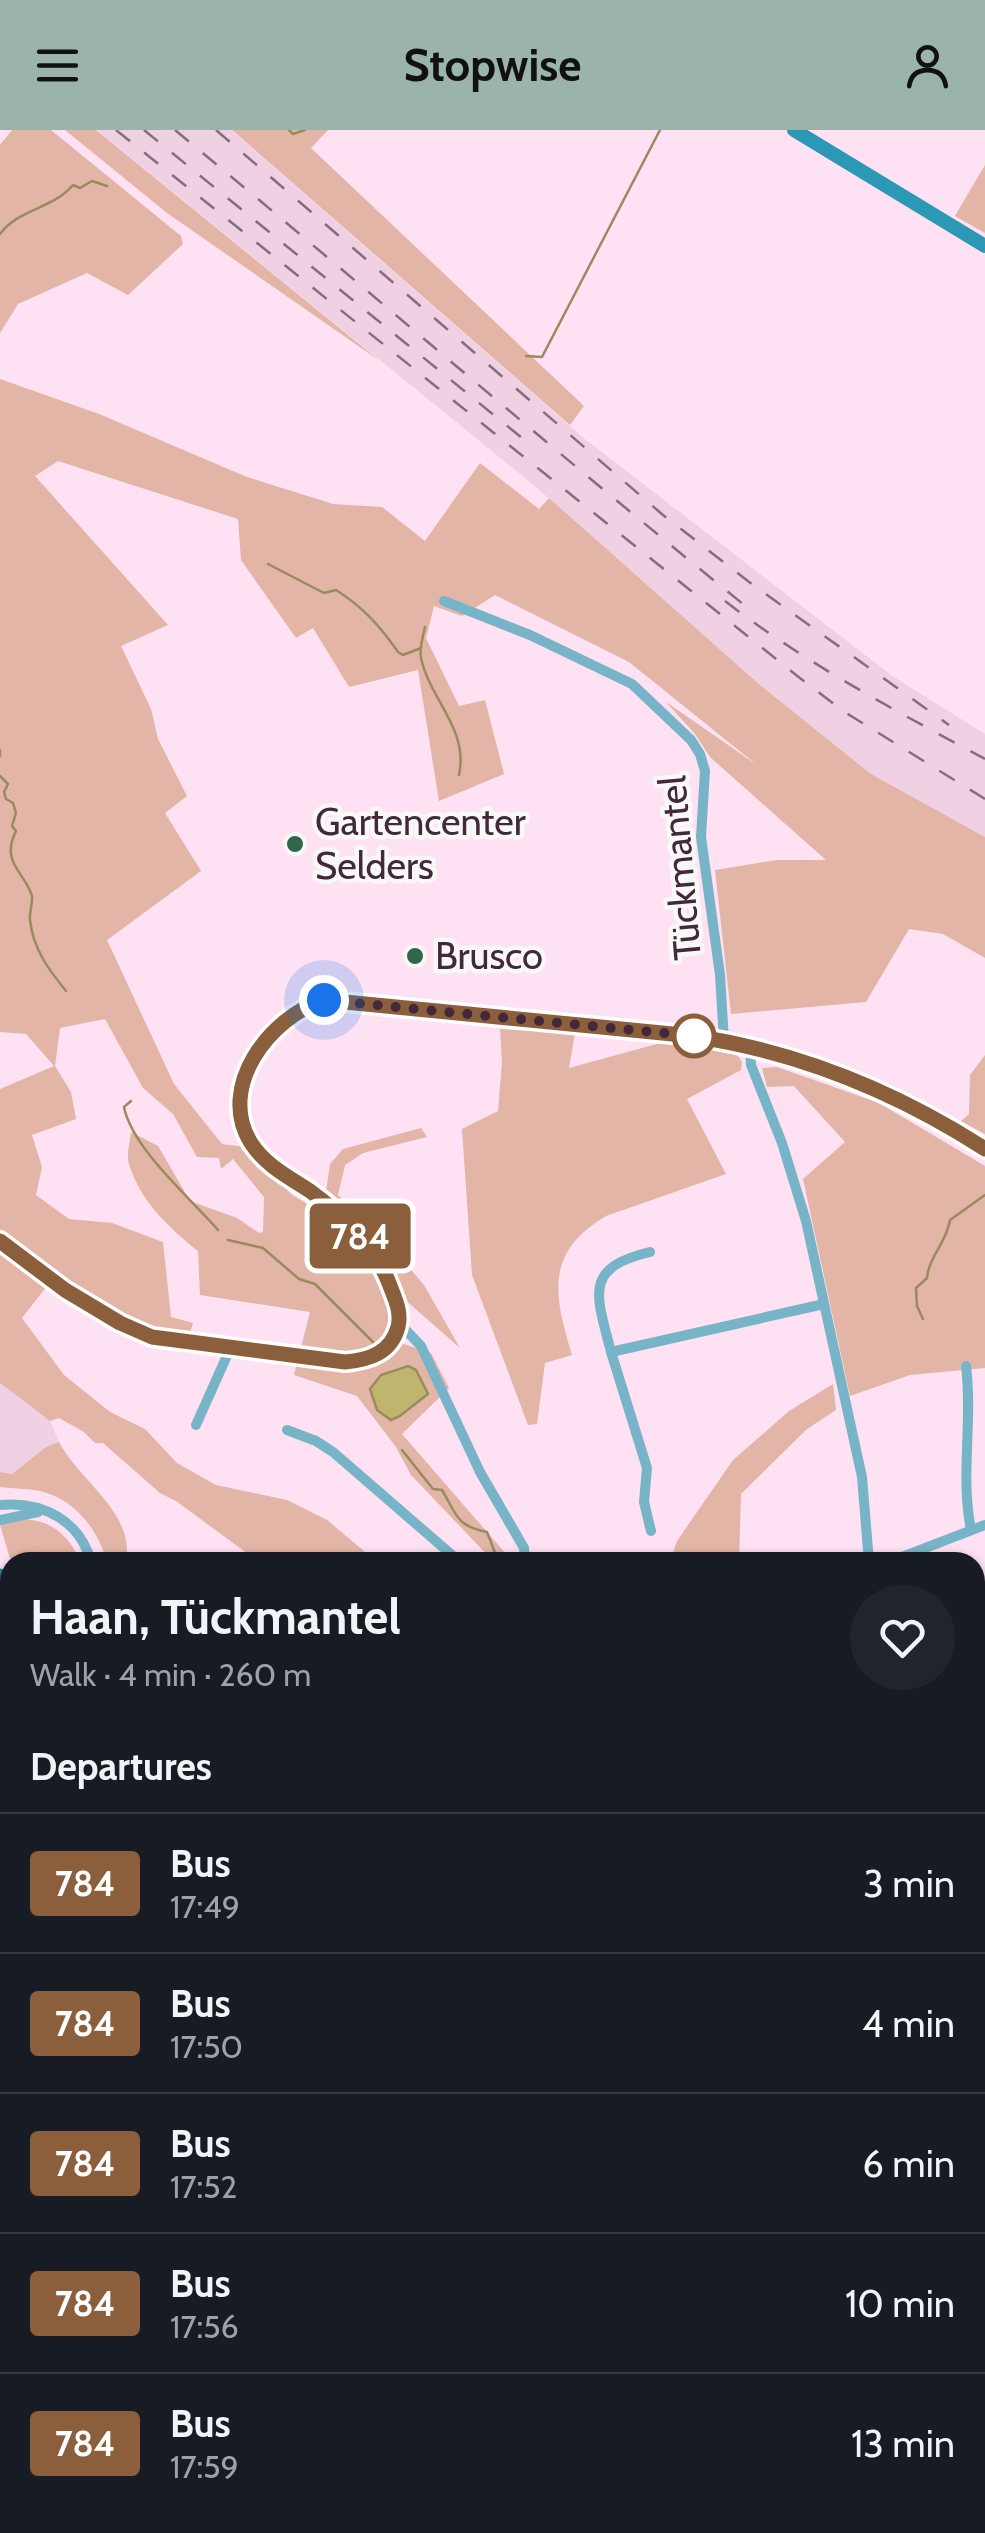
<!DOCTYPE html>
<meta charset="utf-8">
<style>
:root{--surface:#171b24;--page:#20242c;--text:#f1f3f6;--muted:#9ea1a6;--line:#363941;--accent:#9bb4aa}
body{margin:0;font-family:Cabin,sans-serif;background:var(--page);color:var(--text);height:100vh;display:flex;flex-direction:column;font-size:38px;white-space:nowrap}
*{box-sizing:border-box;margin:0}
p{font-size:32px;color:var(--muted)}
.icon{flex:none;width:55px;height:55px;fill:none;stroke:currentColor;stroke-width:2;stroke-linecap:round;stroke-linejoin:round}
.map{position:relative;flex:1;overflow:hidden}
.sheet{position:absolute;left:0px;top:1422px;width:985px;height:982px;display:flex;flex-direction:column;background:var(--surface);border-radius:30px 30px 0 0;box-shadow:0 2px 8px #0004}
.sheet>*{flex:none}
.badge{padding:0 20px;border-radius:8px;font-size:35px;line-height:65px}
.you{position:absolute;width:50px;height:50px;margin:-25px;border:8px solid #fff;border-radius:50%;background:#1a73e8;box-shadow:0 0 0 15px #1a73e833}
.map>.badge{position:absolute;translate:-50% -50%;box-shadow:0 0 0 5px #fff}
h2{padding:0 30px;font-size:38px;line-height:90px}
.round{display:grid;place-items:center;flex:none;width:105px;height:105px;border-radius:52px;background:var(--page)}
.head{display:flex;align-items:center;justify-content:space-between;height:170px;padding:0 30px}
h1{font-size:48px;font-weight:800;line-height:75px}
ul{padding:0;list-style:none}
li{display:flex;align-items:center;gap:30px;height:140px;padding:0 30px;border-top:2px solid var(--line)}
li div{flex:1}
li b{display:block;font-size:38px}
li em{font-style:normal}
li .badge{min-width:110px;font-weight:700;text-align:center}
header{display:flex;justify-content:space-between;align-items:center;height:130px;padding:0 30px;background:var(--accent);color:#111;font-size:45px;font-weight:800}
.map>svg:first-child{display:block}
</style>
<header><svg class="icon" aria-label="menu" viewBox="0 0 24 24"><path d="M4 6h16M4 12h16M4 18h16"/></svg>Stopwise<svg class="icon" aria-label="person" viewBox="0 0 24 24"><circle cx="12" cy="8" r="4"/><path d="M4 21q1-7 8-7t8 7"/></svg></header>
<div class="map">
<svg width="985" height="2403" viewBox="0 0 985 2403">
<rect width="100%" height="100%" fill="#fee1f3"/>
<!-- built -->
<path fill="#f0d1e4" d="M97,0H231L585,309L891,545L985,604V707L871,644L760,555L536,357Z
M0,1253L50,1291L59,1312L46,1317L12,1344L0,1342Z"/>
<!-- green -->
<path fill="#e2b5a6" d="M12,0H51L181,106L183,114L128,165L87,143L18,174L0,203V15Z
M65,0H96L380,231L167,83Z
M232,0H328L311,18L584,276L570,295Z
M985,35V103L955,86Z
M0,249L99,284L247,347L333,374L382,377L425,411L480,333L539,379L549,368L760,555L871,644L985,707V828L943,804L909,799L866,872L731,884L715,740L777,730H826L710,627L695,604L666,572L757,635L629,532L495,465L462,486L434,476L426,508L459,576L485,570L504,644L439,671L418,540L349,557L313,498L296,508L241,430L238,389L58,331L35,346L168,495L121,516L151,579L158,609L187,666L165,683L201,741L107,810L174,954L222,1014L245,1017L291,1064L317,1080L350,1106L373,1131L342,1121L364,1140L374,1144C382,1163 397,1188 383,1207L431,1223L449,1258L402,1304L513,1432H494L411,1345L396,1317L357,1266L294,1245L310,1182L200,1165L198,1121C169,1098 140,1071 129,1034C126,1025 130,1012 131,1002L158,1016L190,1071L237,1088L259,1103L263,1102L264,1067L233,1029L221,1039L219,1028L197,1027L173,984L143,958L105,889L60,898L55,936L71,962L76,989L32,1005L42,1037L36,1065L69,1089L112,1093L163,1112L171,1187L193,1193L188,1210L150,1203L54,1147L22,1188L64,1245L110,1282L145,1299L177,1333L216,1355L287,1370L327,1390L377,1432H259L176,1371L160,1363L103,1313H95L84,1302L59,1288L50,1291L0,1253V959L54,936L26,904L0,902Z
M500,899L575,903L569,938L664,912L736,923L742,932L741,940L687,969L726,1044L606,1086C544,1123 554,1165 572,1225L545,1233L537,1294L528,1295L472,1145L462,999L498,981L502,932Z
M985,925V1004L961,991L969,984L970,945Z
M777,937L879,973L985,1036V1238L910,1245L850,1266L803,1049L845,1012L794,956L767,957L762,938Z
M421,998L427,1007L363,1023L345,1035L338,1065L374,1097L424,1155L460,1218L403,1168L380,1114L326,1062L330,1034L343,1019Z
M833,1254L836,1280L807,1299L741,1364L739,1432H670L677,1411L733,1330L789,1281Z
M59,1312C80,1352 135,1382 126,1432H107C98,1400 75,1369 40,1361C27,1358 13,1359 0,1357V1342L12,1344L46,1317Z
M16,1389C49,1388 68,1403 81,1432H11L0,1395Z
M975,1835L985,1844V1996L975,1988Z"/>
<!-- water -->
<path fill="#c0b56f" stroke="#9a8b5f" stroke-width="2.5" d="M408,1236L416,1240L428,1264L400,1286L391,1290L377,1280L370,1259L381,1245Z"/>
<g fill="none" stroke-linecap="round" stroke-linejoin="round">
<!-- stream -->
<path stroke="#9a8b5f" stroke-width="2.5" d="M289,0L293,4L305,0
M0,104C18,79 53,79 73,55L80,58L92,51L107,56
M526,226L542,227L660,0
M268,434L324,463L336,460C363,477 380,496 398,522L403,525L421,518
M425,497C423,507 419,518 421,528C430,570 469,599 459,645
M0,620V626
M0,646L8,654L4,662L6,669L13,673L16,683L12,696L16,701C0,733 25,742 32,766C33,773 29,783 30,790C33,819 49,840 66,861
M131,971L124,977C132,1018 190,1068 218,1100
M228,1110L263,1118L299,1149L315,1154L373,1212
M923,1189L917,1176L916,1158L927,1148C929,1126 947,1112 950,1090L985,1065
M402,1320L433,1359L442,1360C457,1385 456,1396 487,1402L497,1428L502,1432
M975,1895L985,1905"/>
<!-- street -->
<path stroke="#78b4c7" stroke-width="10" d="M444,471L530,505L632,554L691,610L700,624L705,641L701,707L720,845L724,911
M750,917L751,935L782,1013L806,1091L862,1347L869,1432
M399,1193L421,1216L480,1342L524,1418L525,1432
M611,1222C597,1166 582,1138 650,1122
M966,1236C973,1291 960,1345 971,1400
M196,1295L230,1219
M287,1300L316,1311L333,1322L460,1432
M0,1375C42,1371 80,1390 91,1432
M0,1390L38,1382
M651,1401L644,1372L647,1338L611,1222L824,1174
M889,1432L985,1395
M975,1618L985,1624
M975,1995L985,2003
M975,2309L985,2324"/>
<!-- secondary -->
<path stroke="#2b98b5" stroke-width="14" d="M794,0L985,116
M0,2025L10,2017
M0,2037L10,2034"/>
<!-- primary -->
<path stroke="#377e93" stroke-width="15" d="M0,1111L65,1159L120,1193L152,1207L345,1232C369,1230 391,1223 398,1197C401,1184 396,1172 391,1160C375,1118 346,1087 310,1062C289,1047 266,1036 251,1013C216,957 270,887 324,870L693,906L783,926L892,965L985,1019
M0,1446L10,1473
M0,1897L10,1934
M975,2380L985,2382"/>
<!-- highway -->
<path stroke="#346878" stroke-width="18" d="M975,2163L985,2167
M975,2187L985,2191"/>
<!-- rail -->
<path stroke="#876c7e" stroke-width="2.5" stroke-dasharray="18 18" stroke-linecap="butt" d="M116,0L796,545L843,581L985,669
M144,0L522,308
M175,0C365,157 551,319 743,474
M216,0L663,385L753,455L949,595
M725,471C805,533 896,581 985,629"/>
<!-- primary-bridge -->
<path stroke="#377e93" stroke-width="15" d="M0,1711L10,1655"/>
</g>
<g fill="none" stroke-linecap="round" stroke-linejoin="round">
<defs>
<path id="line" d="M0,1111L65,1160L120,1193L152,1207L345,1232C369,1230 391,1223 398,1197C402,1181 394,1167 389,1153C374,1115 343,1085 310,1061C289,1047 266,1036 251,1013C216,957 270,887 324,870L693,906C799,922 895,961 985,1019"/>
</defs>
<!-- line casing -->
<use href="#line" stroke="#fff" stroke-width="22"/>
<!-- line -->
<use href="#line" stroke="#8b5e3c" stroke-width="15"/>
<!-- walk -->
<path stroke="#42283a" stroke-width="10" stroke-dasharray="0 18" d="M324,870L694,906"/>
</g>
<!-- markers -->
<g fill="#31664c" stroke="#f8f8f8" stroke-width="4">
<circle cx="295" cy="714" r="10"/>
<circle cx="415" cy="826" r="10"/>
</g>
<circle fill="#fff" stroke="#8b5e3c" stroke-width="5" cx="694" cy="906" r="20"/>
<g text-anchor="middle" stroke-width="9" stroke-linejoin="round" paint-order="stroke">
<!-- poi labels -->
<g font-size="38" fill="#42283a" stroke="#f8f8f8" text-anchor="start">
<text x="315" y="705">Gartencenter<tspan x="315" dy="44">Selders</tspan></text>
<text x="435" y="839">Brusco</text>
</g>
<!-- street labels -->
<g font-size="38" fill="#42283a" stroke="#f8f8f8">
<text transform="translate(680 738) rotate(-95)" y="13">Tückmantel</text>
</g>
</g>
</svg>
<div class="you" style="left:324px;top:870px"></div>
<b class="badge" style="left:360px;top:1106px;background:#8b5e3c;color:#fff">784</b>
<section class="sheet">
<div class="head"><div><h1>Haan, Tückmantel</h1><p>Walk · 4 min · 260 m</p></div><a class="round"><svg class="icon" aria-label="heart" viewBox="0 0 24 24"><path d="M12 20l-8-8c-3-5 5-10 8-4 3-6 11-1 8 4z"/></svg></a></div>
<h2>Departures</h2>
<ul>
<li><span class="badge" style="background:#8b5e3c;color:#fff">784</span><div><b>Bus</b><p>17:49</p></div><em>3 min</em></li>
<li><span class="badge" style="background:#8b5e3c;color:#fff">784</span><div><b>Bus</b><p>17:50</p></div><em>4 min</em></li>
<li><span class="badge" style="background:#8b5e3c;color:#fff">784</span><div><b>Bus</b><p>17:52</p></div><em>6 min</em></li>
<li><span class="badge" style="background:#8b5e3c;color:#fff">784</span><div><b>Bus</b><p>17:56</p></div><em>10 min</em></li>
<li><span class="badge" style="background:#8b5e3c;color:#fff">784</span><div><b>Bus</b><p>17:59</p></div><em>13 min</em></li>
</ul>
</section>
</div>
